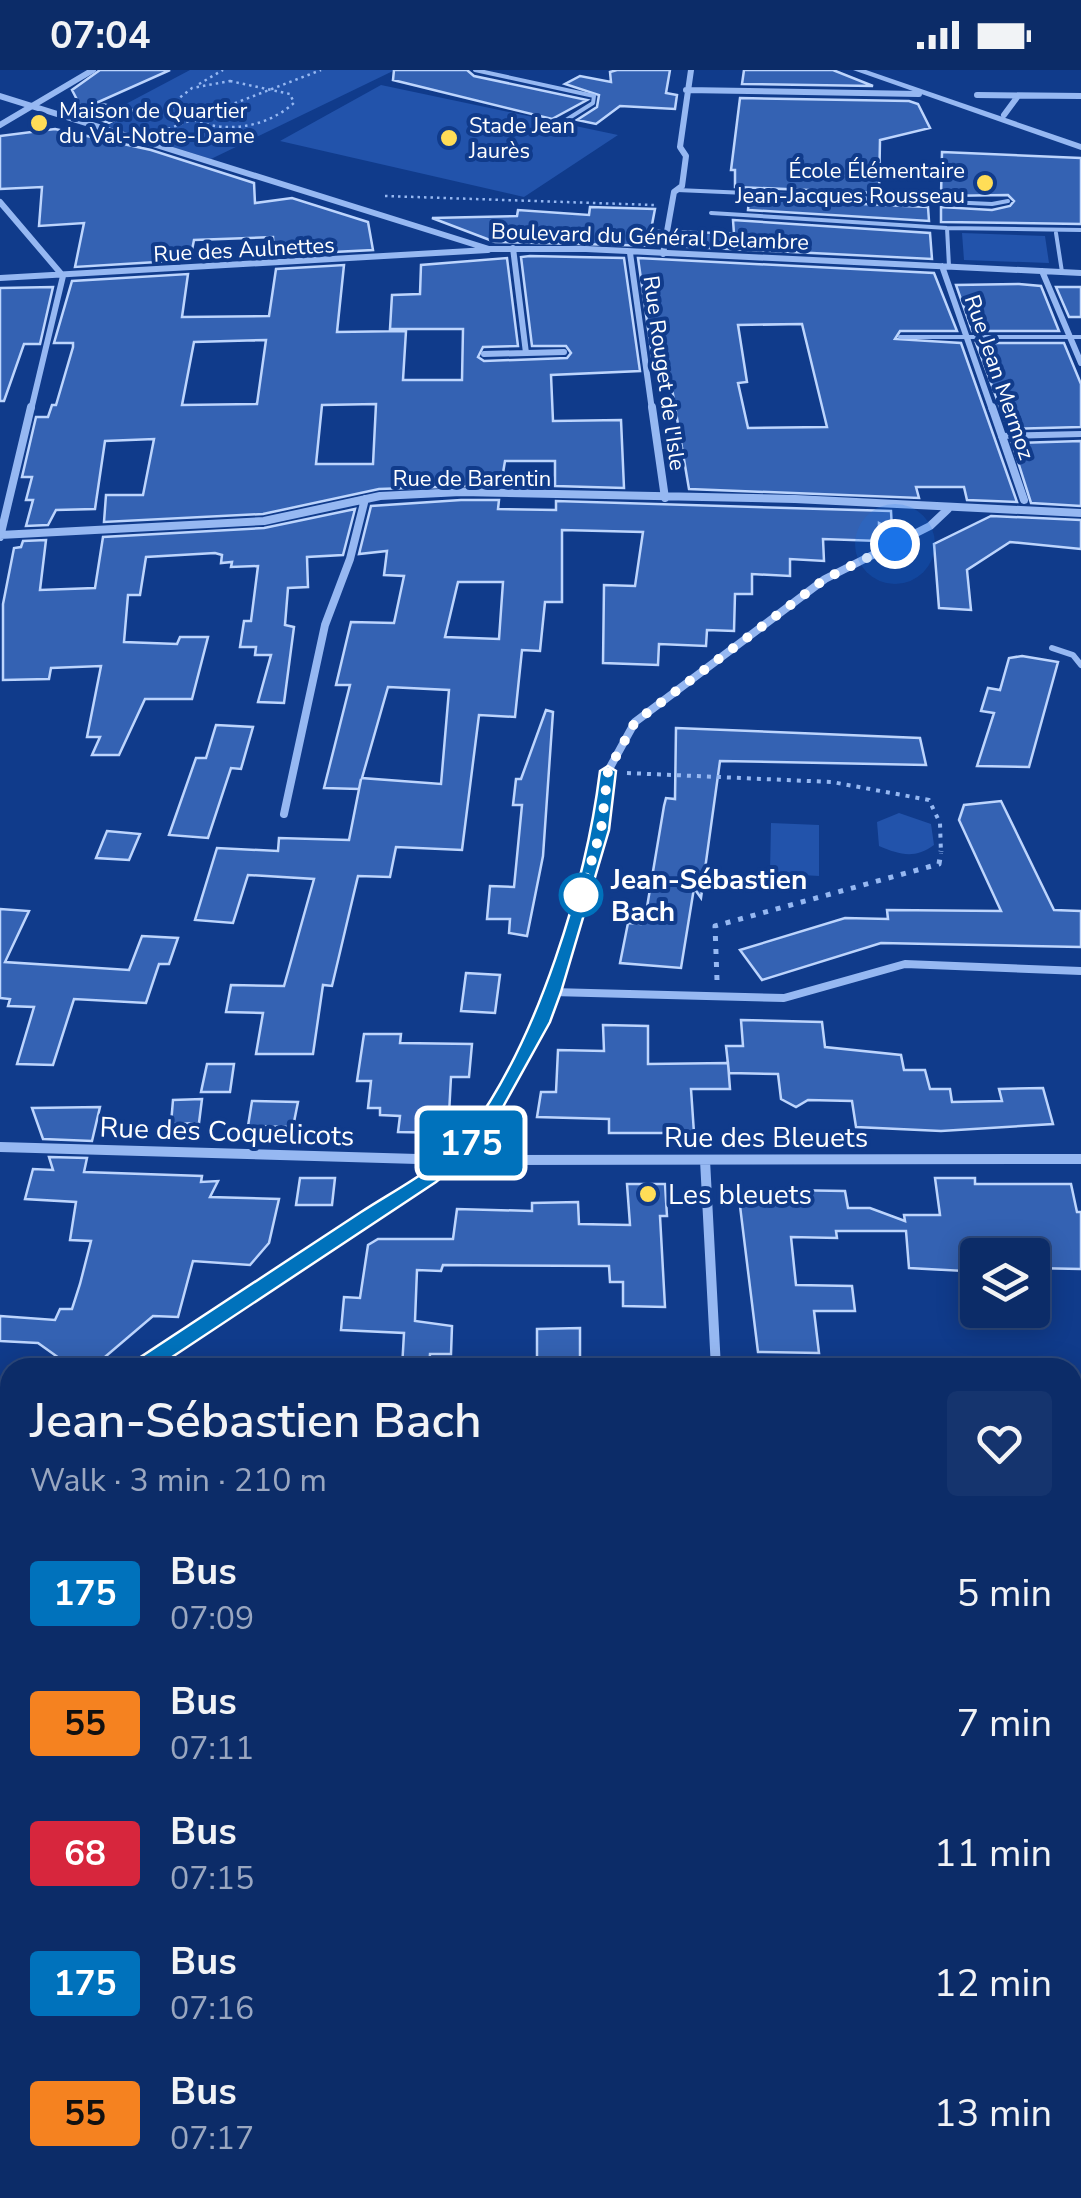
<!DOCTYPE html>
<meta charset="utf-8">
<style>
:root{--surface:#0c2c68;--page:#15346e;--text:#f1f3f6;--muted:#9aa7c0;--line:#2c487c}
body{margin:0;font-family:"Nunito Sans",sans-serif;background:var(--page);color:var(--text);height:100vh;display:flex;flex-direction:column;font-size:38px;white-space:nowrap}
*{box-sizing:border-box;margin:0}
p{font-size:32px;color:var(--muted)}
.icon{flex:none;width:55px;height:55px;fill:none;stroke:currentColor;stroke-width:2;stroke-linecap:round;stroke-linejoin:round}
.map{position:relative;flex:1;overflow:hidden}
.side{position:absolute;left:0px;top:1288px;width:1082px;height:842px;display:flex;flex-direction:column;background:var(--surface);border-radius:30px 30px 0 0;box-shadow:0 5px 25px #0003,0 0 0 2px var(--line)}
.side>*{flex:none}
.badge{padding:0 20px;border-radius:8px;font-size:35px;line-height:65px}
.tools{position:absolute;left:960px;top:1168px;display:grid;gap:20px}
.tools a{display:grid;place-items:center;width:90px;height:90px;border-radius:10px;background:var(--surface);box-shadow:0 5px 25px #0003,0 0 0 2px var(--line);font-size:50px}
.you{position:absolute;width:50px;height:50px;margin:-25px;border:8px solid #fff;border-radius:50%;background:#1a73e8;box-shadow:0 0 0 15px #1a73e833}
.map>.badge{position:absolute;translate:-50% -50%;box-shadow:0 0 0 5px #fff}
.round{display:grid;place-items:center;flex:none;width:105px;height:105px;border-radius:10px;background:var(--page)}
.headline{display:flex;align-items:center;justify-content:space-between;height:170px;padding:0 30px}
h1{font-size:48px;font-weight:600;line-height:75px}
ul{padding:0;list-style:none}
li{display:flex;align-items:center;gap:30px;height:130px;padding:0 30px}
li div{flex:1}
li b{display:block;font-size:38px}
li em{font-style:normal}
li .badge{min-width:110px;font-weight:700;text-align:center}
.status{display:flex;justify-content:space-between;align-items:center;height:70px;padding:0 50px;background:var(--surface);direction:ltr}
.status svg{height:28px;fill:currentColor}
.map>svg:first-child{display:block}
</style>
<div class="status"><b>07:04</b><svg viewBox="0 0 49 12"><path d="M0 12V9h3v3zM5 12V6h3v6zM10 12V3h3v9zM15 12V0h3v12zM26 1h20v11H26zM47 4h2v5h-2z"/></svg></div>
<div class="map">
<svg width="1081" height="2128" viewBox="0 0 1081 2128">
<rect width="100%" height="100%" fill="#103b8b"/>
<!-- green -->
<path fill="#2253ab" d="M190,0H395L211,89L107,56L136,40L124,35Z
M381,15L618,65L524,127L280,71Z
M962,163L1045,166L1049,193L964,190Z
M899,743L931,754L934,775C915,789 900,785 879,776L877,752Z
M771,753L819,755V806L770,803Z"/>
<!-- building -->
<path fill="#3462b3" stroke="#bdd5fd" stroke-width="2.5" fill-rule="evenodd" d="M100,0H170L96,33L133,40L109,53L85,45L72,20Z
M394,0H467L474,6L587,30L552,49L393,10Z
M617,0H670L666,23L677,25L675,39L620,36L596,54L577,50L597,37L599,25L565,14L580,6L611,12L610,2Z
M744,0H833L873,16L742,14Z
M740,28L909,31L918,34L930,58L880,70L879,123L735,117V100H731Z
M55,59L151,80L254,113L255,133L292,128L368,152L373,180L274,185L273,167L194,170L190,190L75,197L84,153L39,156L42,117L0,119V66Z
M942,82L1081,88V154L941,152V137L992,140L1010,136L1014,131L1008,125L941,126Z
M749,129L928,137L929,151L748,140Z
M590,137L655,139L651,160L660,161L658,176L495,172L432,148L517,146L518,140L589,145Z
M733,150L930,163L932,189L671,176L674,161L734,164Z
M530,186L624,188L640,301L551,305L553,351L621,350L624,418L555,416V391H505L501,415L379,419L263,444L104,452L106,425H143L154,369L105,371L95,439L56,440L48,455L26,456L33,430H26L32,407H22L36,347H48L52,335H56L73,277V273H54L72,211L188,204L182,247L269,246L276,199L344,195L337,262L406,261L403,310H462L463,259H390L392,225L420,224L421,195L507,188L518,276L483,277L478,287L484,291L567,288L571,283L566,276H532L521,187ZM266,270L257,334L182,335L194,272ZM376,334L373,394H316L322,335Z
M638,188L934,203L957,261H900L895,269L961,273L1017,432L967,430L964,417H916L919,428L689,419L669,301H654ZM802,254L827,357L748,358L738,313L747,312L738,255Z
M1019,214L1041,216L1059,261H972L956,215Z
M53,217L40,274H24L4,331H0V218Z
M1056,217H1081V247H1069Z
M976,273H1064L1081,314V357L1008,359Z
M1081,371V436L1031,433L1012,373Z
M461,430H499L498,439L556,440V431L891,441L892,460L879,453V471L823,469L824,491L790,489V506L752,504V524H735L734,561L707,560L706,576L659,574L658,595L603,593L604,515L635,516L643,462L562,460V532H545L540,581L522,580L515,647L479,645L462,780L396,777L390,807L358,806L332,916L323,915L313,984H256L263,943L226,942L231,915L284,916L314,809L248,805L233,853L195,850L217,778L278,781L279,768L349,770L361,709L359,719L324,718L350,615H336L351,552L394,553L404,506L384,505L387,481L359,484L371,436ZM458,512H503L499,569L445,567ZM388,617L449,620L441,714L362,708Z
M355,439L343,485L307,487L308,517L288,518L285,555L294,557L284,633L258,632L271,585H255L256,577H240L244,551H251L258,496L231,497L232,492L221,493L222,485L215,483L146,487L140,525H128L124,572L177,574L180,567H208L192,629H145L119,685H92L100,667H87L101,596L51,598L49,609L3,610V534L14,478L21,477L23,471L46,470L40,520L95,518L103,467L264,458Z
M991,446L1081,450V479L1010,472L967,500L971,540L939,538L934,474Z
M1022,586L1058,592L1029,697L977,696L994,643L981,641L988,618L1000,620L1009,588Z
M546,640L553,642L543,786L527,866L509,863L510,849H487L490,816L514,817L522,735H513L516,709H521Z
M216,655L253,657L241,699L231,698L208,768L169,765L196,688H206Z
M676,658L920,668L926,695L720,691L701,828L694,818L681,898L620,893L628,853L641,854L645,849L664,736L666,728L675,729Z
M1001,731L1054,840L1081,841V877L881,873L762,910L740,880L845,848L888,849L887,840L1001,841L959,750L964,735Z
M107,761L140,764L129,790L96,788Z
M0,839L29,841L5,892L129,900L142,866L178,868L169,894H159L146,933L74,929L53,995L17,994L34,937L8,936L10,929L0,928Z
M466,903L500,905L495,943L461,941Z
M741,950L822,952L825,977L901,985L904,1000H925L930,1019H950L952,1032L1002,1031L999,1019L1043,1018L1053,1054L941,1061L856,1057L852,1031L808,1030L796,1037L781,1029L778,1004L729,1003L726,976H743Z
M603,955L648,956V994L728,993L730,1019H691L694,1063H609V1049L537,1047L541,1022H556L558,980L604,981Z
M364,964H401L400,973L472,974L469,1007H451L448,1063L398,1062L400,1046L380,1045V1038H368L371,1011H357Z
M207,994H234L230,1022H201Z
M202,1029L199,1053L171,1054L173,1030Z
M252,1031L298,1032L293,1057L248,1056Z
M100,1037L92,1071L43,1069L32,1038Z
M49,1087L87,1088L84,1102L202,1106L201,1112L218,1111L210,1127L279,1129L269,1173L250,1195L193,1191L178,1247L153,1246L92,1298H73L38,1273L0,1271V1246L55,1250L60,1239H72L80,1214L91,1171L70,1170L76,1132L25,1129L33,1099L53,1100Z
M300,1108H335L332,1135H296Z
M935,1108H975V1114H1071L1077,1142H1081V1199L1032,1198V1185H962L964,1201L909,1198L906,1161H836L837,1168L791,1167L796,1215L852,1216L855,1241H814L819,1283L758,1282L740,1136L751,1135L750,1128L785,1126V1120L845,1121L848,1138H870L905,1151L904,1145H940Z
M627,1114H665L667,1146H660L665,1237L623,1236V1212H610L609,1196L443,1195L441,1201L417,1200L415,1251L452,1256L451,1284H430L429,1298H402L404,1263L341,1260L344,1227L360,1228L368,1175L378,1169H453L457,1139L532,1141V1133L578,1132L579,1154L630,1155Z
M580,1258V1295H537V1259Z"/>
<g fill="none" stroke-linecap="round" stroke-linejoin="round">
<!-- path-far2 -->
<path stroke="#96b8f2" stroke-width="2.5" stroke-dasharray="2.5 4" stroke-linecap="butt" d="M230,11L290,24L294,33C259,64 206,65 169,36L192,18Z
M199,14L223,0
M168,59L321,0
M385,126L654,135"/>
<!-- path-far1 -->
<path stroke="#96b8f2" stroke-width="4" stroke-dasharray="4 6" stroke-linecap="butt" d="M627,703L832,712L929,730L940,753L941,784"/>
<!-- path -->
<path stroke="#96b8f2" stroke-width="5" stroke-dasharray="5 8" stroke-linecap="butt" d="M717,910L715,856L939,794L941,781"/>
<!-- service-far3 -->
<path stroke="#96b8f2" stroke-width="4" d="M475,0L594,26L593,33L566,50
M677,120L992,134L1008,131
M711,143L947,158L1081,160
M947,158L949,196
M1056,163L1062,202
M900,267H1081"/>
<!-- service-far2 -->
<path stroke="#96b8f2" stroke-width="6" d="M1001,366L1081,364
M1052,578L1073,585L1081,595"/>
<!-- service-far1 -->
<path stroke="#96b8f2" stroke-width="8" d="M552,922L784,928L905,894L1081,901"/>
<!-- service -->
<path stroke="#96b8f2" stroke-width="10" d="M0,2010H10"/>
<!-- minor-far3 -->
<path stroke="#96b8f2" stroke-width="6" d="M686,20L919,24
M977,25L1081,26
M0,26L489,179H586L1081,203
M1004,45L1018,26
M0,55L93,0
M0,132L63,206L31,340
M513,178L526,283
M630,183L652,340
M663,184L674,122L682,116L686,86L680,77L691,0
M942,196L992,340
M1042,201L1081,293
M0,208L488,180
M484,284L564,282"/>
<!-- minor-far2 -->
<path stroke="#96b8f2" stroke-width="8" d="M652,337L665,428
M992,337L1024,430
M0,465L264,451L380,426L461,422L795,429L1081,443
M0,467L31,337
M284,744L325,555L350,489L365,429
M594,784L608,701L635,652L825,509L930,456L948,439"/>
<!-- minor-far1 -->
<path stroke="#96b8f2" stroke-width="10" d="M0,1077L452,1090L1081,1089
M705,1090L716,1298
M141,1298L428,1107L476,1068L540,952L595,781
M0,1317L10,1323"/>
<!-- minor -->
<path stroke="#96b8f2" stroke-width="12" d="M0,1388L10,1382
M1072,1466H1081
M1072,1706H1081
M1072,2000H1081
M540,2120L546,2128
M750,2120V2128"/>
<!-- tertiary -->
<path fill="#96b8f2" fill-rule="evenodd" d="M853,0H866L1081,74V80Z"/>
</g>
<!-- line -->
<path fill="#0072bc" stroke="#fff" stroke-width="2.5" d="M608,696L616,701L609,760L561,922L550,952L483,1073L436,1112L148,1303H133V1292C209,1242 285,1192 361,1142C396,1119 445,1095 470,1061C538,969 586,814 600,701Z"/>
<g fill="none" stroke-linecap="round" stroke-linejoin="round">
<!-- walk -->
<path stroke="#fff" stroke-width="10" stroke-dasharray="0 18" d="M581,825L601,760L608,701L635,652L825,509L895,474"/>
</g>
<!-- markers -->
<g fill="#ffdd57" stroke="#103b8b" stroke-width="4">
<circle cx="39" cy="53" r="10"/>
<circle cx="449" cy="68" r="10"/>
<circle cx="985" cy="113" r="10"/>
<circle cx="648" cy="1124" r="10"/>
</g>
<circle fill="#fff" stroke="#0072bc" stroke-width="5" cx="581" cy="825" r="20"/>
<g text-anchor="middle" stroke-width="8" stroke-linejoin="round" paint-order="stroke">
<!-- far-poi labels -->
<g font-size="22" fill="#fff" stroke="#103b8b" text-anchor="start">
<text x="59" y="48">Maison de Quartier<tspan x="59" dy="25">du Val-Notre-Dame</tspan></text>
<text x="469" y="63">Stade Jean<tspan x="469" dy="25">Jaurès</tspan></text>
<text x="965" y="108" text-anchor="end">École Élémentaire<tspan x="965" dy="25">Jean-Jacques Rousseau</tspan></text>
</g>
<!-- far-street labels -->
<g font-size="22" fill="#fff" stroke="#103b8b">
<text transform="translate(650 166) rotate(2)" y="8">Boulevard du Général Delambre</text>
<text transform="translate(244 179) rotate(-3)" y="8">Rue des Aulnettes</text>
<text transform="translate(665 303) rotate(82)" y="8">Rue Rouget de l'Isle</text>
<text transform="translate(1000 307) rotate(71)" y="8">Rue Jean Mermoz</text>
<text x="472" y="416">Rue de Barentin</text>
</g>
<!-- stop labels -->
<g font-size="28" font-weight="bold" fill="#fff" stroke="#103b8b" text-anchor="start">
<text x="611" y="819">Jean-Sébastien<tspan x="611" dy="32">Bach</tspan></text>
</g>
<!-- street labels -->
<g font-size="28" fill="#fff" stroke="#103b8b">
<text transform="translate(227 1061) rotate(2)" y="10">Rue des Coquelicots</text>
<text x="766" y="1077">Rue des Bleuets</text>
</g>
<!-- poi labels -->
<g font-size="28" fill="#fff" stroke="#103b8b" text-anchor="start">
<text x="668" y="1134">Les bleuets</text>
</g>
</g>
</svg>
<div class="tools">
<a><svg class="icon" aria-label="layers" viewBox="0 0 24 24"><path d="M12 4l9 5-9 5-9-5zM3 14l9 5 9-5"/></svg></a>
</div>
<div class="you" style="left:895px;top:474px"></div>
<b class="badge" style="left:471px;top:1073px;background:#0072bc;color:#fff">175</b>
<section class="side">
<div class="headline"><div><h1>Jean-Sébastien Bach</h1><p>Walk · 3 min · 210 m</p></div><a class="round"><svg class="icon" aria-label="heart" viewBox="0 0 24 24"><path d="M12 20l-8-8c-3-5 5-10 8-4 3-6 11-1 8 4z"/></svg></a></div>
<ul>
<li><span class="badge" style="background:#0072bc;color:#fff">175</span><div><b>Bus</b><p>07:09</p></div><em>5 min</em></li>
<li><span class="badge" style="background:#f58220;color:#111">55</span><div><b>Bus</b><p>07:11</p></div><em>7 min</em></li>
<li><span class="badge" style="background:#d7263d;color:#fff">68</span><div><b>Bus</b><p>07:15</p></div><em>11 min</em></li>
<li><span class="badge" style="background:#0072bc;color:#fff">175</span><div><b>Bus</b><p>07:16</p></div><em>12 min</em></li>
<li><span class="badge" style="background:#f58220;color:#111">55</span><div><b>Bus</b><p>07:17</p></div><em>13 min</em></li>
</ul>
</section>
</div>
